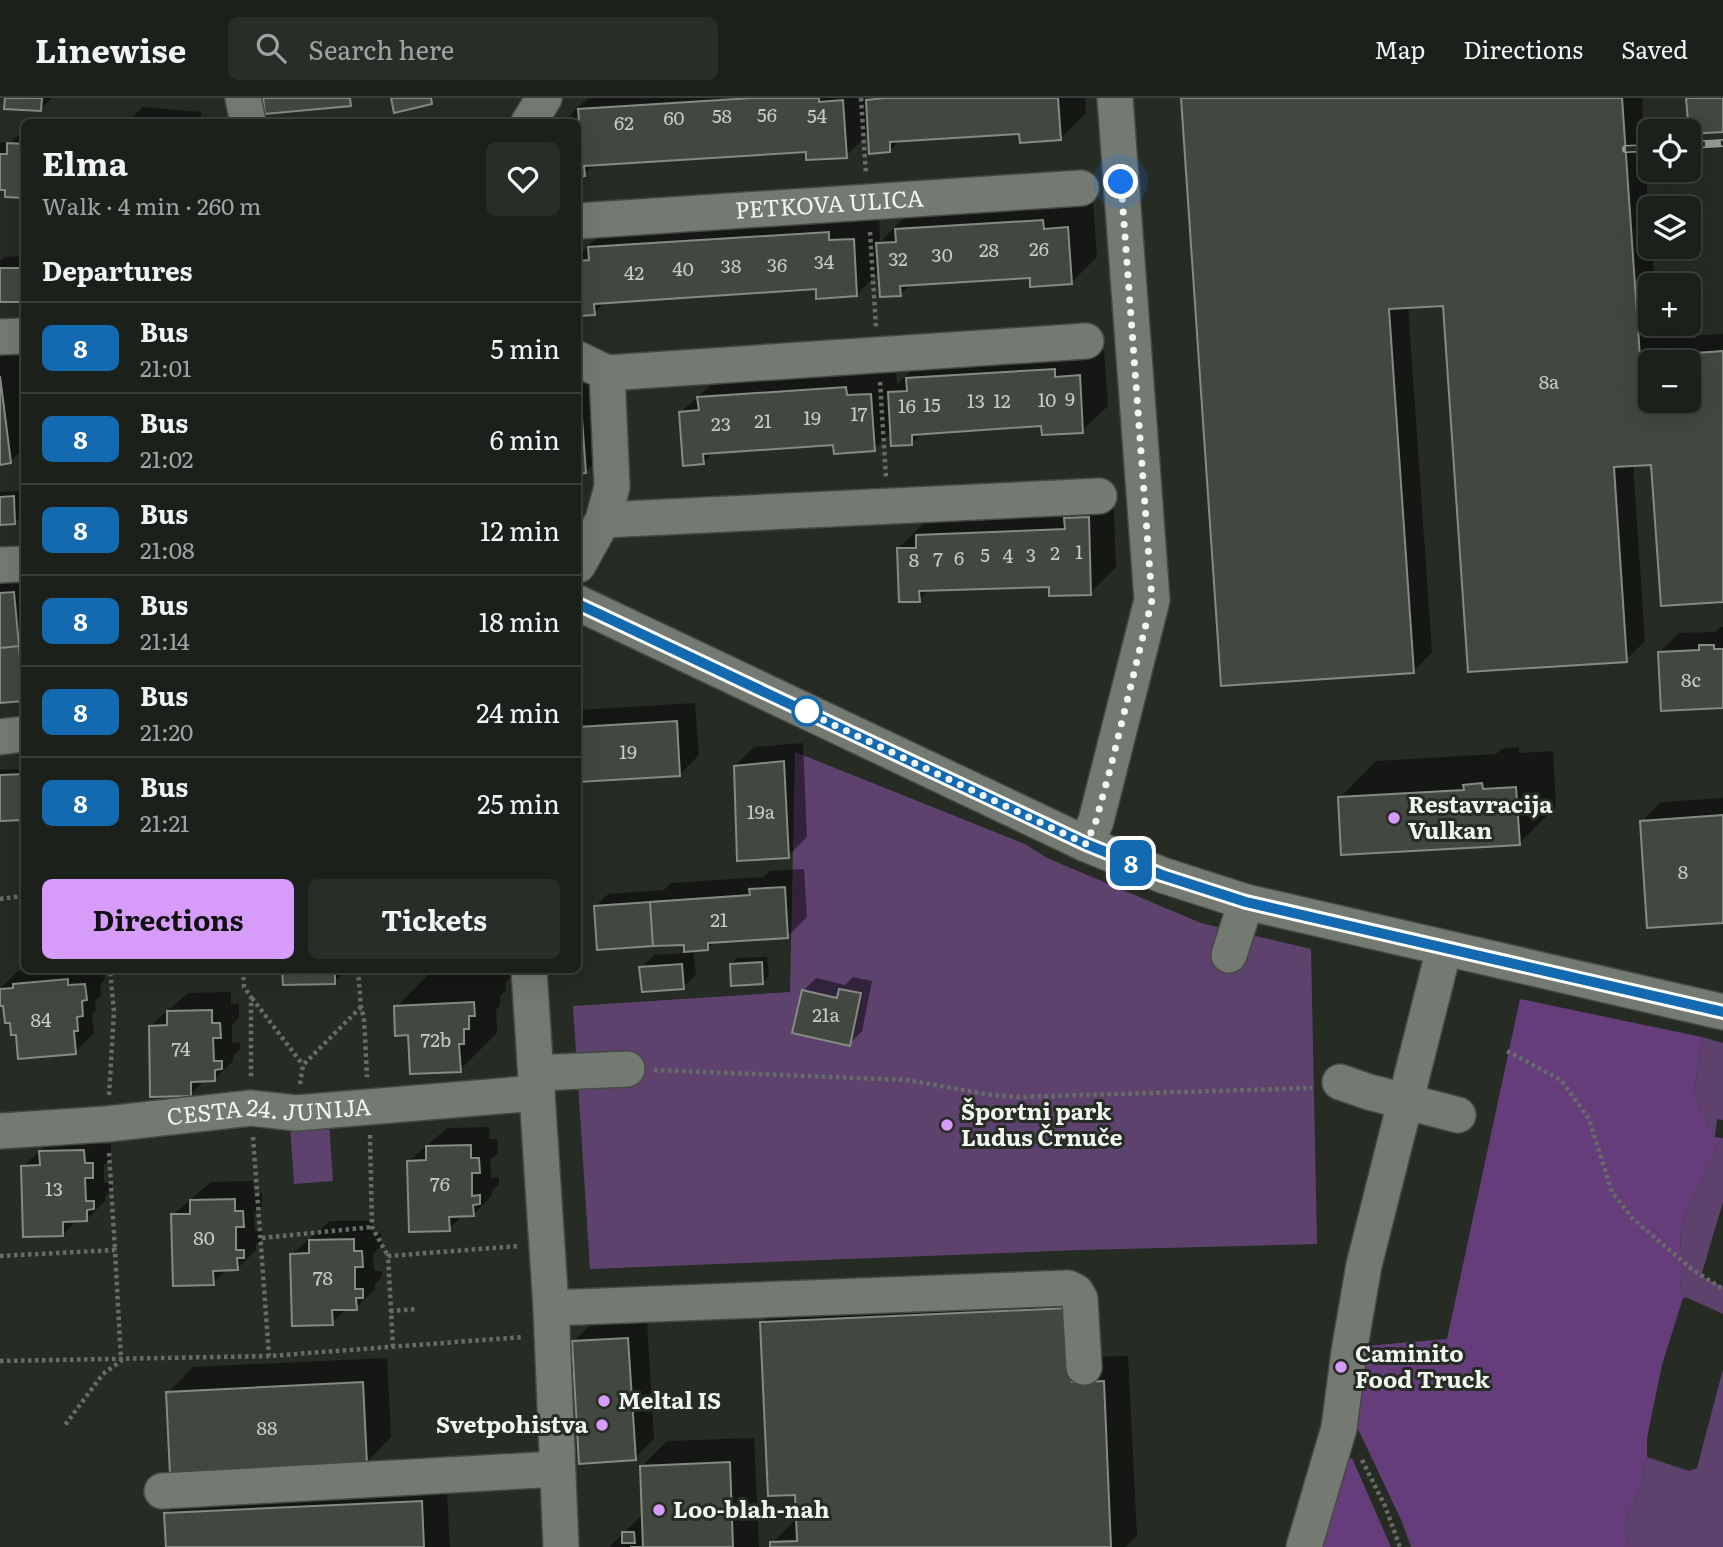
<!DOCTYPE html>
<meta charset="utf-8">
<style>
:root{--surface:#1c201b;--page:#292d28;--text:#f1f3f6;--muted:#a0a3a3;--line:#3a3e3a;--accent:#d79bf9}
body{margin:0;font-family:Literata,serif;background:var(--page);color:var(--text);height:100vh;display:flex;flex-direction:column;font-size:26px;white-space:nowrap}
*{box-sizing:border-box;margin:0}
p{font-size:23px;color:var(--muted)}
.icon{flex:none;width:38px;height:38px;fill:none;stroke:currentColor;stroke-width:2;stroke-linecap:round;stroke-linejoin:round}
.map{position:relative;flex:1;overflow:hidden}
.side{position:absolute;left:21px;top:21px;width:560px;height:854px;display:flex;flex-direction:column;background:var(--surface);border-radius:10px;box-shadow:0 7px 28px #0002,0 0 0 2px var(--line)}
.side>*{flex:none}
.badge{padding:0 14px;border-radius:10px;font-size:24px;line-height:46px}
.buttons{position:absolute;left:1638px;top:21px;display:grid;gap:14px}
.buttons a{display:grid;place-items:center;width:63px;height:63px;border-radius:10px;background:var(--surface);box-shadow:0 7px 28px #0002,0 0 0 2px var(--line);font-size:35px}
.you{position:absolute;width:35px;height:35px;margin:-18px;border:5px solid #fff;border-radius:50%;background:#1a73e8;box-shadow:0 0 0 10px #1a73e833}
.map>.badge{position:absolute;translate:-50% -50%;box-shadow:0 0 0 4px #fff}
h2{padding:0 21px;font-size:26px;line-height:63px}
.round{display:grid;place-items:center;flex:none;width:74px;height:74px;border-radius:10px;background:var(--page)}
.head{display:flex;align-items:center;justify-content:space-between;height:119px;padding:0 21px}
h1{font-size:33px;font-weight:700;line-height:52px}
.primary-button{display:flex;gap:14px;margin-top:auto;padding:14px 21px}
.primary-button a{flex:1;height:80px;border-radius:10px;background:var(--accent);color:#111;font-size:28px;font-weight:700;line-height:80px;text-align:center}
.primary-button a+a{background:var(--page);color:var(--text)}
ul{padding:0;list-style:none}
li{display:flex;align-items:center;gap:21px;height:91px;padding:0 21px;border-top:2px solid var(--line)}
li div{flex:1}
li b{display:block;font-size:26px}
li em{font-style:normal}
li .badge{min-width:77px;font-weight:700;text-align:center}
header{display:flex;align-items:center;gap:42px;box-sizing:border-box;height:98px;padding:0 35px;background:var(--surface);border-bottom:2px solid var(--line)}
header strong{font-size:33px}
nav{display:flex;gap:38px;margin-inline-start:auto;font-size:24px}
.search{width:490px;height:63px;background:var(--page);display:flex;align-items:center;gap:18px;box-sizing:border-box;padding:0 24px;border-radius:10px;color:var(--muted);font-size:26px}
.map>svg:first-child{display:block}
</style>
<header>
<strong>Linewise</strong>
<div class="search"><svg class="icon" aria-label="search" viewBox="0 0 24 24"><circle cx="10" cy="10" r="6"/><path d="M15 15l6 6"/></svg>Search here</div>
<nav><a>Map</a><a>Directions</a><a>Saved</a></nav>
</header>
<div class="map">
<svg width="1723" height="1449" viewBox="0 0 1723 1449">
<rect width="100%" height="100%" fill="#262b24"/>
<!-- green -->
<path fill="#5e426e" d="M795,654L1025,746L1047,760L1201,825L1311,851L1317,1146L1081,1152L590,1171L573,908L790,894Z
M1702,939L1723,945V1022L1717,1021L1715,1039L1694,998Z
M329,1025L333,1083L294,1086L290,1028Z
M1721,1040H1723V1104L1701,1178L1723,1189V1216L1688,1200H1683L1680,1188L1683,1178L1680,1140L1686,1114Z
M1723,1271V1449H1629L1625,1425L1641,1388L1647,1359L1689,1373L1697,1370Z"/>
<!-- forest -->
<path fill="#653d7b" d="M1520,901L1702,939L1694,998L1715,1039L1721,1040L1686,1114L1680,1140L1683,1178L1680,1188L1683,1200L1662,1267L1647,1340V1359L1641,1388L1625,1425L1629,1449H1411L1402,1424L1351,1316L1365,1248L1447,1241Z
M1352,1360L1391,1449H1320L1340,1362Z"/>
<!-- shadow -->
<path fill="#0007" fill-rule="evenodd" d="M7,0H52L40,11Z
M592,0H1085L1086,15L1060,41L1021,34L900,42L889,53L869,35L846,58L807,52L595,66L584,76L578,77V24H563L587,1Z
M1183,0H1642L1650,149H1652L1655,187H1650V226H1657L1658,240L1723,236V502L1653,365L1633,366L1645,543L1626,562L1444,206L1408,208L1432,554L1413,574ZM1650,264H1689V303H1650Z
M143,9L201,14V24H127Z
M22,34H24V98L6,97L7,91L0,90V44H11Z
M1093,104L1097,159L1071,185L1031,178L911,186L900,197L880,173L857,196L817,190L605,204L594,215L578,216V159L597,139L879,116L880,144L903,121L908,120L922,107Z
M24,158V202H0V163L4,159Z
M24,244V349L10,364L0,365V248Z
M1104,253L1108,308L1082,333L1043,327L923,334L912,345L892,334L874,351L835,345L715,353L703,365L681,314L725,274L896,271L897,287L915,269Z
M604,255L610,348L585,374H578V256Z
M19,393L20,419L14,425H0V394Z
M1113,394L1116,469L1090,495L1051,487L930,491L919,502L898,451L924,425H929L943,412Z
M24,483V599L0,603V485Z
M1720,529H1723V608L1660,554L1679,535L1715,534Z
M695,605L699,657L680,676L578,683V612Z
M803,645L807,739L788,758L735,668L754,649Z
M1519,649V655L1553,653L1556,709L1519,745L1340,700L1376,663L1496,656L1502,651Z
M24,671V720L0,721V672Z
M1723,700V823L1642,723L1661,704Z
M804,771L807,819L788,838L715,843L707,851L693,852L696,877L683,889L641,870L654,857L686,855L685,845L596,808L608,796L664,792L671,785L764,779L770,773Z
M767,859L769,878L763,884L732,866L737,860Z
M30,872H104L105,881L100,886L101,898L95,903L96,912L92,916L94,935L75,954L17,935L5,907L0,903V891L18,873Z
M284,872H347L334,884L284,885Z
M433,872H511V879L505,885L506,892L500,898V907L496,912L497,935L460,972L396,909Z
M853,879L872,883L862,933L849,946L803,893L816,880L845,887Z
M231,894V906H239V920L232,927V945L240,944V951L233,958V963L214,982H205L190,997L150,928L188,895Z
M489,1029L490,1041H497L498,1055L490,1062L491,1080L499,1079V1086L492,1093V1097L473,1117H463L449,1131L409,1063L447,1030Z
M103,1034V1046H111V1060L104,1067V1085L112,1084V1091L105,1098V1103L86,1122H77L63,1137L23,1068L60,1035Z
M253,1083L254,1095H262V1108L254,1116L255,1133H263V1140L256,1147V1152L237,1171H227L213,1185L173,1117L211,1084Z
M330,1123H372L373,1135H381V1148L373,1156L374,1173H382V1179L375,1186V1191L356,1210H347L332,1225L292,1156Z
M1093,1185L1097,1259L1128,1258L1137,1438L1125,1449H772V1445L797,1420L796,1395L762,1225L787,1200Z
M647,1222L654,1341L635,1360L573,1244L592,1225Z
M387,1260L391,1339L366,1365L168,1295L193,1269Z
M754,1340L759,1449H609L644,1415L642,1368L667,1343Z
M446,1378L450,1449H167L166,1416L191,1391Z"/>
<!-- building -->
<path fill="#424840" stroke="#848b82" stroke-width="2" fill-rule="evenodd" d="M5,0H42L41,13L4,11Z
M263,0H350L351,8L265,16Z
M391,0H431L432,6L394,15Z
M752,0H819V4L843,2L847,60L806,62V54L584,68L585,78L578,79V24H574H579L578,11Z
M885,0H1058L1061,42L1020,45L1019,36L890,44V54L869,56L866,2Z
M1181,0H1622L1640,259L1723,253V504L1661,508L1651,367L1614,369L1627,564L1468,574L1443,208L1389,211L1414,575L1221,588ZM1650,264H1689V303H1650Z
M1686,0H1723V34L1689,36Z
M7,45L24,46V100L5,99V92H0V56H7Z
M1043,122L1044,131L1068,129L1072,186L1030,189V180L900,188L901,198L880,199L876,145L896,144L895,131Z
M829,134V142L854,141L857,198L816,201V191L594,206L595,217L578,218V163L589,162L588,149Z
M0,170H24V204H0Z
M1055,271V279L1080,277L1083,335L1042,337L1041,328L912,337V347L891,348L888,294L907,293L906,280Z
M0,278L11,365L0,367Z
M578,279H579L586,375L578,376Z
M846,289L847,297L871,296L875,353L834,356L833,347L703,356L704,366L683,368L679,314L699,312L697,299Z
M14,398L15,426L0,427V399Z
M1089,419L1091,497L1049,498V489L919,493L920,504H899L897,450H916V437L1065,431L1064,420Z
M14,494L19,548L0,550V495Z
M1699,547H1714V551H1723V610L1661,613L1658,554L1699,552Z
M19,548L23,603L0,605V550Z
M677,623L680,678L578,684V629Z
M784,663L789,760L737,763L734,668Z
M24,676V722L0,723V677Z
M1482,685L1483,691L1516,689L1520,747L1341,757L1338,699L1464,692L1463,687Z
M1723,717V825L1647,830L1640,723Z
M785,789L788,840L708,845V852L684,854V847L653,848L650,804L750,797L749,791Z
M650,804L653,848L597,852L594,808Z
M762,864L763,886L731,888L730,866Z
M682,866L684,891L642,894L639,869Z
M282,872H335V886L283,887Z
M68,881V887L85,886L87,902L82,903L83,918L77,919L78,933H74L76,956L18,961L16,937H11L10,925H5L3,908H0V891L13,890V886Z
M839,891L861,895L850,948L792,935L802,892L837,900Z
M474,904L475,918H469V931H464V946H459L461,974L410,976L408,937L395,938L394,908Z
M212,912V925H220L221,940H213L214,963H222V971L215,972V983L191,984V998L150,999L149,928L167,927V913Z
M471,1047V1060H479L480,1075H472V1098L480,1097V1106L473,1107L474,1118L449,1119L450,1133L409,1134L407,1063L426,1062V1048Z
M84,1052L85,1065H93V1080H85L86,1103H94V1111L87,1112V1123L63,1124V1138L23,1139L21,1068L40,1067L39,1053Z
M235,1101V1113H243L244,1129H236V1152H244V1160H237L238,1172L213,1173L214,1187L173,1188L171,1116H190V1102Z
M354,1141V1153H362L363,1169H355V1191H363V1200H356L357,1212H332L333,1227L292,1228L290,1156L309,1155V1142Z
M1069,1210L1072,1284L1104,1283L1111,1449H770V1444L797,1443L795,1397L768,1398L760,1224Z
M628,1240L636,1362L579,1366L572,1243Z
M363,1284L367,1366L170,1376L166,1294Z
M730,1364L733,1449H630H643L640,1368Z
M422,1403L424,1449H166L164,1415Z
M622,1434H634L635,1445H622Z"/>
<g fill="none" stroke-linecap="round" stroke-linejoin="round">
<defs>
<g id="minor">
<path d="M243,0L248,24"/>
<path d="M529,24L544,0"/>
<path id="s1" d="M578,123L1081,90"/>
<path d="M0,239L24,238"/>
<path d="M578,261L607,275L612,389L603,422L578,467"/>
<path d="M607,275L1086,243"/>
<path d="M603,422L1099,398"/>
<path d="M0,467L24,466"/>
<path d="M578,505L1086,746L1162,777L1246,804L1723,914"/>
<path d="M0,639L24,636"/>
<path d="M1086,746L1096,723L1152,502L1115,0"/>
<path d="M1229,857L1246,804"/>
<path d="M529,872L551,1210L561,1449"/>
<path d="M536,975L627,971"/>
<path d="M1340,984L1369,994L1458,1017"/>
<path id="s2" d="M0,1033L107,1026L251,1010L296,1015L537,995"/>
<path d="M551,1210L1068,1190L1076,1194L1080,1201L1084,1269"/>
<path d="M162,1393L557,1371"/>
<path d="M1304,1449L1339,1330L1349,1254L1364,1167L1444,851"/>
</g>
</defs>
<!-- minor casing -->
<use href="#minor" stroke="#454943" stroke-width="38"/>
<!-- path -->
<path stroke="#676c66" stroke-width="4.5" stroke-dasharray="3.5 3.5" stroke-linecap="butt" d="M861,0L866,76
M870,134L876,230
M880,284L886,380
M0,801L24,798
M243,872L244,889L251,899V981
M358,872L361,909L364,920L367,979
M252,900L303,967
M1507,953L1561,982L1589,1021L1612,1094L1633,1121L1693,1172L1723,1191
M654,972L907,982L991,997L1019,999L1312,990
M300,986L303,967L361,909
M109,997L114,914L110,872
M370,1037L372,1129L388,1158
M253,1039L269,1258
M109,1055L115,1152
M262,1140L372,1129
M0,1158L115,1152L121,1263L103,1276L65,1327
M390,1213L418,1211
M393,1249L388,1158L519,1148
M0,1263L269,1258L523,1239
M1362,1362L1385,1408L1400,1449"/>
<!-- minor -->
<use href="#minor" stroke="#747a71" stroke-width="35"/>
<defs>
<path id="rail" d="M1689,47L1723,45
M1626,51L1650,50"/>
</defs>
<!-- rail casing -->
<use href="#rail" stroke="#959a94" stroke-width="8"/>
<!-- rail -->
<use href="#rail" stroke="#262b24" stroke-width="5" stroke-dasharray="16" stroke-linecap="butt"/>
</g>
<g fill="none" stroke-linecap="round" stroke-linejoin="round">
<defs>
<path id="line" d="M578,506L1086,746L1162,777L1246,804L1723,914"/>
</defs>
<!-- line casing -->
<use href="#line" stroke="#fff" stroke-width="16"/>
<!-- line -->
<use href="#line" stroke="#136ab0" stroke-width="10"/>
<!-- walk -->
<path stroke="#f1f5f0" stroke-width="7" stroke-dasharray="0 12.6" d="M807,613L798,610L1086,746L1096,723L1111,668L1152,502L1121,84"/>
</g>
<!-- markers -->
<circle fill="#fff" stroke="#136ab0" stroke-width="3.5" cx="807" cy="613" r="14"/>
<g fill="#d79bf9" stroke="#262b24" stroke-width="2.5">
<circle cx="1394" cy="720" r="7"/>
<circle cx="947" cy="1027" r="7"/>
<circle cx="1341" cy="1269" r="7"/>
<circle cx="604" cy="1303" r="7"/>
<circle cx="602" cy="1327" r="7"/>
<circle cx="659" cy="1412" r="7"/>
</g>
<g text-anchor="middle" stroke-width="6" stroke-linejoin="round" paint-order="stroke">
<!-- number labels -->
<g font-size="19" fill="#c5cac4">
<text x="767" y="24">56</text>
<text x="722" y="25">58</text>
<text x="817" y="25">54</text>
<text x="674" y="27">60</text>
<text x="624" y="32">62</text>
<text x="1039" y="158">26</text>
<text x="989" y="159">28</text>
<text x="942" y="164">30</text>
<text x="898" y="168">32</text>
<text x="824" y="171">34</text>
<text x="777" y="174">36</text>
<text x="731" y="175">38</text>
<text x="683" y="178">40</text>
<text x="634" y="182">42</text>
<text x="1549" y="291">8a</text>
<text x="1070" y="308">9</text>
<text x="1047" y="309">10</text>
<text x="976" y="310">13</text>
<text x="1002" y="310">12</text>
<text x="932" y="314">15</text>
<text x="907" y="315">16</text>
<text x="859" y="323">17</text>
<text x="812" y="327">19</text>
<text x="763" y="330">21</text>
<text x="721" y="333">23</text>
<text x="1079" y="461">1</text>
<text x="1055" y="462">2</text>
<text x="985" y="464">5</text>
<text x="1031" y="464">3</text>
<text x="1008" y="465">4</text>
<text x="959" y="467">6</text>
<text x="938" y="468">7</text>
<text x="914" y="469">8</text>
<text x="1691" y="589">8c</text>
<text x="628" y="661">19</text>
<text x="761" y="721">19a</text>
<text x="1683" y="781">8</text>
<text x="719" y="829">21</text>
<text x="826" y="924">21a</text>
<text x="41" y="929">84</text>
<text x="436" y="949">72b</text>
<text x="181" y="958">74</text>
<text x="440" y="1093">76</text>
<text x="54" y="1098">13</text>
<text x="204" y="1147">80</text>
<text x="323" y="1187">78</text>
<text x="267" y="1337">88</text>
</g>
<!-- street labels -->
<g font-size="23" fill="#f1f5f0" stroke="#262b24">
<text dy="8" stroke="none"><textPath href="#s1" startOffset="252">PETKOVA ULICA</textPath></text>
<text dy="8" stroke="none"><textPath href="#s2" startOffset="270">CESTA 24. JUNIJA</textPath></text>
</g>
<!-- poi labels -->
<g font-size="23" font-weight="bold" fill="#f1f5f0" stroke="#262b24" text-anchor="start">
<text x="1408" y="715">Restavracija<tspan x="1408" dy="26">Vulkan</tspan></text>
<text x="961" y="1022">Športni park<tspan x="961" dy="26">Ludus Črnuče</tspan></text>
<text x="1355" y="1264">Caminito<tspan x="1355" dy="26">Food Truck</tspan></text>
<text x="618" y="1311">Meltal IS</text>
<text x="588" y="1335" text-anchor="end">Svetpohistva</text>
<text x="673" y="1420">Loo-blah-nah</text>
</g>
</g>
</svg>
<div class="buttons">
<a><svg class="icon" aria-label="locate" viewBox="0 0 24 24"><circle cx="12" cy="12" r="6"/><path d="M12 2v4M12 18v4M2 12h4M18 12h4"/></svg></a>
<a><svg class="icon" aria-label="layers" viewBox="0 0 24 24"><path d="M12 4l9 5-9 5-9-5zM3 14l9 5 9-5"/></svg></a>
<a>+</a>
<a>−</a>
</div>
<div class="you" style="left:1121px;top:84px"></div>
<b class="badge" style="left:1131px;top:765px;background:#136ab0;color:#fff">8</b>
<section class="side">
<div class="head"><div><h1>Elma</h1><p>Walk · 4 min · 260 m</p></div><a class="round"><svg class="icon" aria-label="heart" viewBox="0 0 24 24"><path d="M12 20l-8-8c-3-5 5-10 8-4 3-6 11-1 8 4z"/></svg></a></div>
<h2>Departures</h2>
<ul>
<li><span class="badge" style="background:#136ab0;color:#fff">8</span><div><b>Bus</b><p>21:01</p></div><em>5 min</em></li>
<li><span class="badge" style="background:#136ab0;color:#fff">8</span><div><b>Bus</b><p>21:02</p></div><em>6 min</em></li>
<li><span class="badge" style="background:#136ab0;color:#fff">8</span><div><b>Bus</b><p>21:08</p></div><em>12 min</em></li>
<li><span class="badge" style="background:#136ab0;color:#fff">8</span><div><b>Bus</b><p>21:14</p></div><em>18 min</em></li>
<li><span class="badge" style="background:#136ab0;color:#fff">8</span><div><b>Bus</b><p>21:20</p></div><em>24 min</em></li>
<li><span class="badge" style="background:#136ab0;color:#fff">8</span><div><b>Bus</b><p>21:21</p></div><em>25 min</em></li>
</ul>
<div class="primary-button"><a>Directions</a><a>Tickets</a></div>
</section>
</div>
